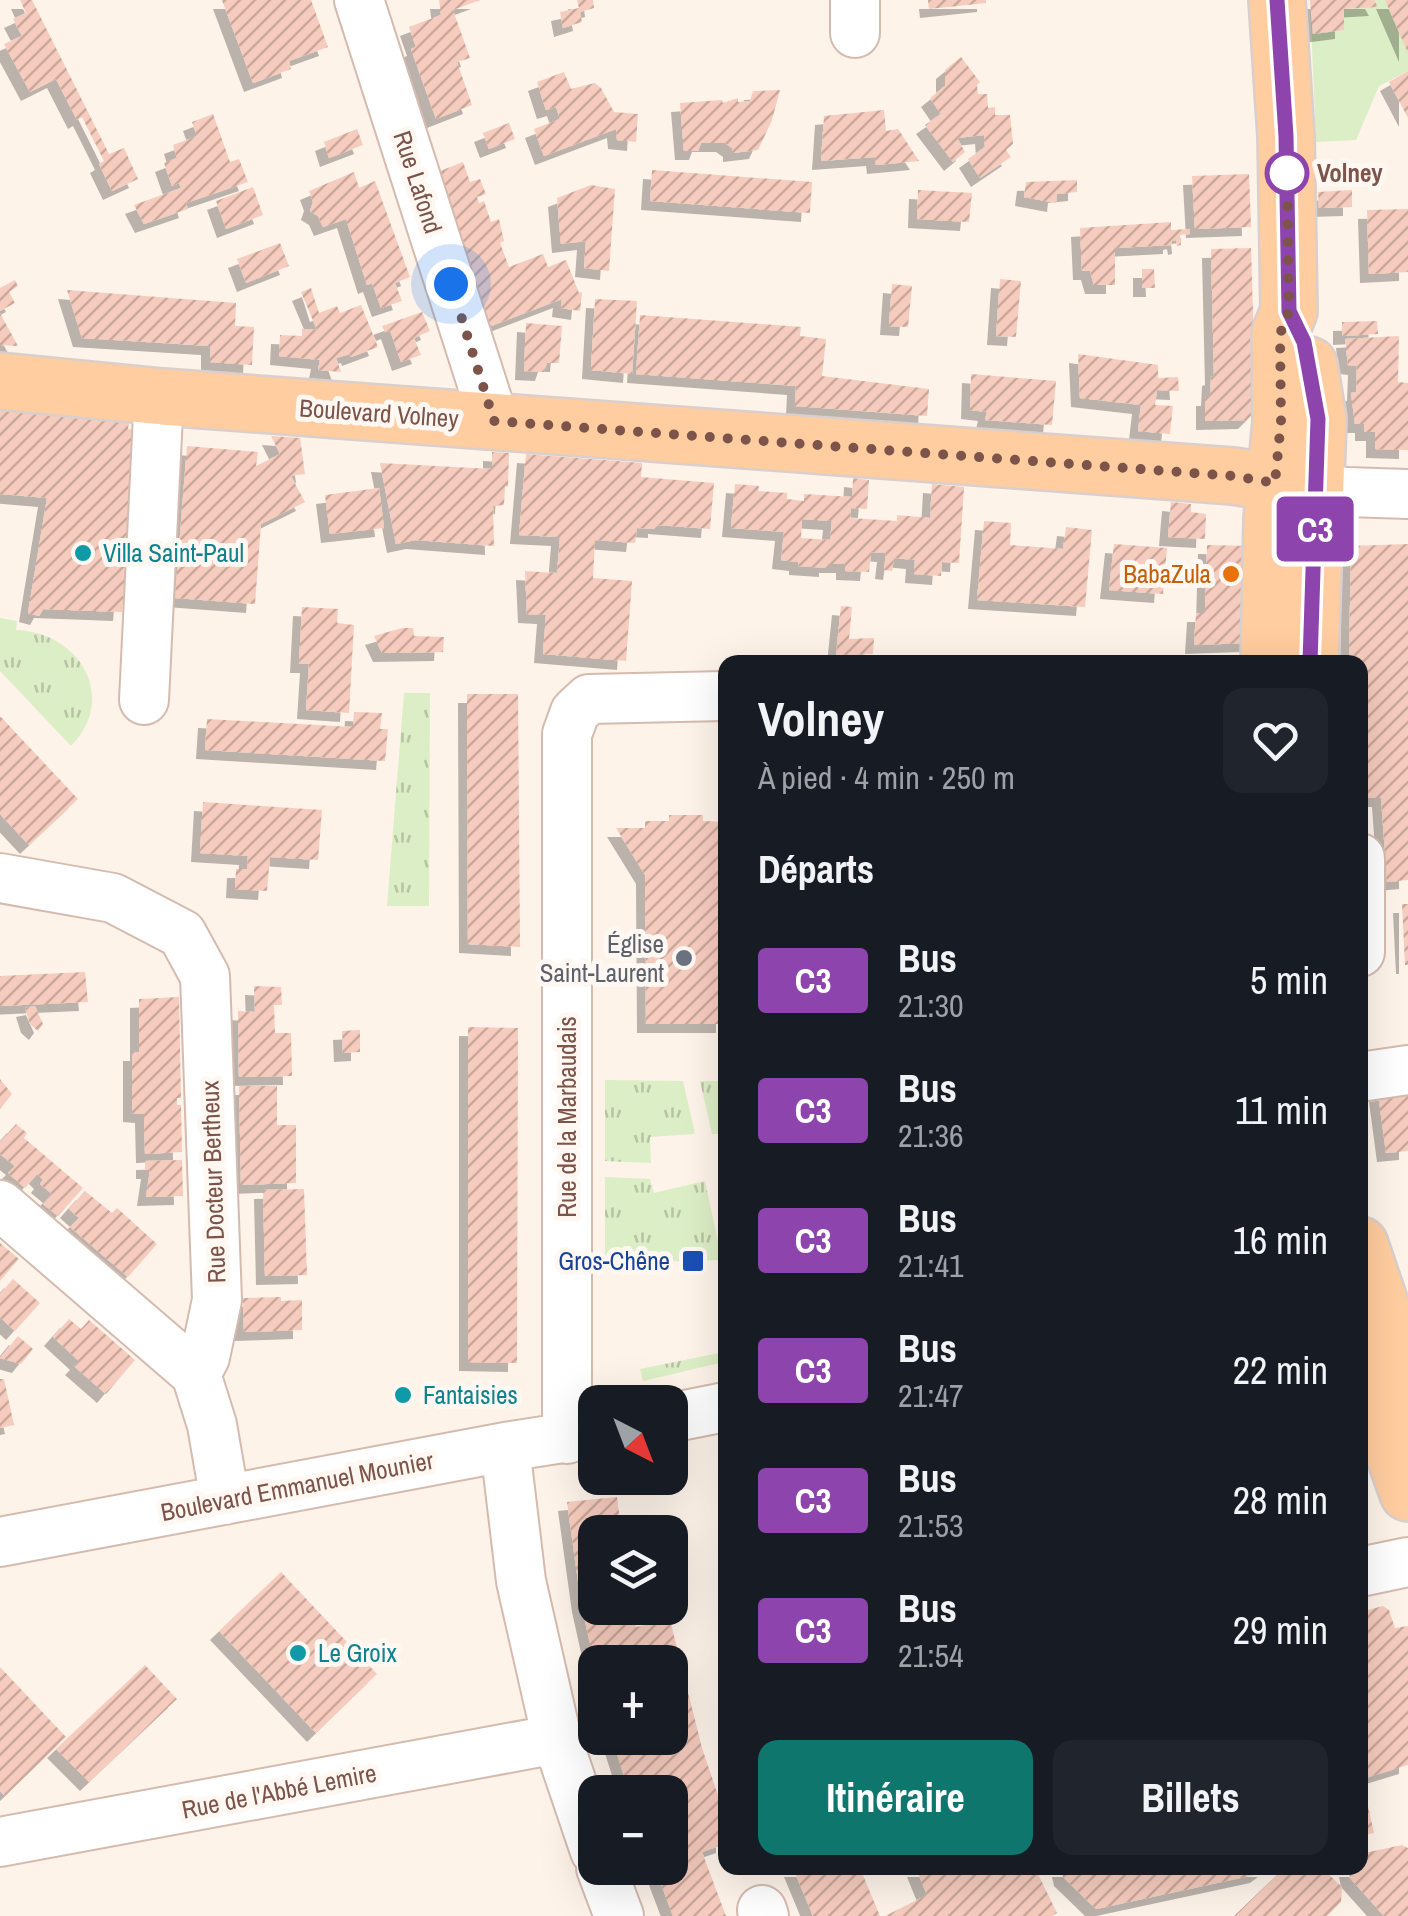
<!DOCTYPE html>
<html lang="fr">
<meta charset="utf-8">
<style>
:root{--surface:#171b24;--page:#20242c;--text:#f1f3f6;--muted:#9ea1a6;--accent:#0f766e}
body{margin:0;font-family:"Archivo Narrow",sans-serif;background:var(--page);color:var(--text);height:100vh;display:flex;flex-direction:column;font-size:38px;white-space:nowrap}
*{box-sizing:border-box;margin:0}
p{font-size:32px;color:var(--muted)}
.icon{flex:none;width:55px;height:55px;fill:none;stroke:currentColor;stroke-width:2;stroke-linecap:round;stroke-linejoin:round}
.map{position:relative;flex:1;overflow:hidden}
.drawer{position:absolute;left:718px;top:655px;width:650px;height:1220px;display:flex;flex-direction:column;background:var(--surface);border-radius:20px;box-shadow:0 10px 40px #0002}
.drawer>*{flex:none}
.badge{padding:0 20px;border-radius:8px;font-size:35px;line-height:65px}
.needle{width:65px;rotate:138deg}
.fabs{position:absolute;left:578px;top:1385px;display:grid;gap:20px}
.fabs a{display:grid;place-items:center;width:110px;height:110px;border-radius:20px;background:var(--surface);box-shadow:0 10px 40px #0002;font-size:50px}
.you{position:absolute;width:50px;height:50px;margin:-25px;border:8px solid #fff;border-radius:50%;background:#1a73e8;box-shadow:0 0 0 15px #1a73e833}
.map>.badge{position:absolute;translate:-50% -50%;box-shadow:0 0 0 5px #fff}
h2{padding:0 40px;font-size:38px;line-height:90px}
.round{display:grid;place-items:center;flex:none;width:105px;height:105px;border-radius:20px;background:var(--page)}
.overview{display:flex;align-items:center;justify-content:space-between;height:170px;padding:0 40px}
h1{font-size:48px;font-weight:700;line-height:75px}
.primary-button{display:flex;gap:20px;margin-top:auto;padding:20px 40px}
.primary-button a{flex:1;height:115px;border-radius:20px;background:var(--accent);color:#fff;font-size:40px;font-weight:700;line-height:115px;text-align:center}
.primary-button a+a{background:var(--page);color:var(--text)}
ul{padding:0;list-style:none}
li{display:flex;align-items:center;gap:30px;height:130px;padding:0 40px}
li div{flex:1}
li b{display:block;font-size:38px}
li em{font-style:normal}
li .badge{min-width:110px;font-weight:700;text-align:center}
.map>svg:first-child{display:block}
</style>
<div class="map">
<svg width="1408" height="1916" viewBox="0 0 1408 1916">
<defs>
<pattern id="grass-tufts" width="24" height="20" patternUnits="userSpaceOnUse" patternTransform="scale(2.5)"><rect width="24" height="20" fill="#dceec5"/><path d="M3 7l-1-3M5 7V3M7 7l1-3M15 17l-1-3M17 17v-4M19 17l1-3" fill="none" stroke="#b7c3a2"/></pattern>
<pattern id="building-hatch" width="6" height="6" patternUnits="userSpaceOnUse" patternTransform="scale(2.5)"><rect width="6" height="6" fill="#f6ccbe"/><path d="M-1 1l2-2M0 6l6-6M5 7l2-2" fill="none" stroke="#cca89c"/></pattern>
<filter id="shadow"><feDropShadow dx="-9" dy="9" stdDeviation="0" flood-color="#0004"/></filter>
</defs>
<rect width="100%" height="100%" fill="#fef3e9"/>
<!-- grass -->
<path fill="url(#grass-tufts)" d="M0,618L17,621L16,630C79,632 119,697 71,746L0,671Z
M404,693H430L429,906H387Z
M605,1080L683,1081L695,1134L650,1137L651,1163L605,1161Z
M700,1081H725V1134H712Z
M605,1177L650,1179L654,1193L705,1181L722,1260L605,1263Z
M719,1353L720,1363L643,1381L640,1369Z"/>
<!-- pitch -->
<path fill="#dceec5" d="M1310,0H1408V71L1379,86L1356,140L1316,142Z"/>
<!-- building -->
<path fill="url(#building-hatch)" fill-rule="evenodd" filter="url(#shadow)" d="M20,0H32L109,154L124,148L138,179L112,191L99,164L104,161L82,117L77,120L56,79L30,92L4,44L22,36L13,19L26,13Z
M222,0H311L328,47L289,61L291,69L253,83Z
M439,0H480L453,10L470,58L457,62L472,105L436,119L411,49L416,47L409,27L441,15Z
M577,0H593L594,8L580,12L582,22L563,28L560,12L579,8Z
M928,0H986V3L929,9Z
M1310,0H1374L1378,7L1344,9V30L1313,34Z
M1385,0H1408V53Z
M961,57L980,82L977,85L978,94H987L988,108L995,107V115H1010L1013,144L1006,150L1011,157L980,178L968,159L985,147L984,135L957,138L965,152L953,162L925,125L941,114L930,98L945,86V70Z
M1408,71V118L1389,82Z
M564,72L571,89L595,83L601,88L614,112L638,114L636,142L617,140L616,129L544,156L534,129L560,119L556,107L546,110L537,82Z
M780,90L772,120L758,150L732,153V148L725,143H701L698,151H684L680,103L722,100L723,103L738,98V102L750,101L753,91Z
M884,110L886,131L898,129L919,161L876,165L875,157L821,161L824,116Z
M213,114L230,162L239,159L248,182L186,203L188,209L144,224L134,205L181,188L179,183L172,186L164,163L177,158L173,145L197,136L192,122Z
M509,123L515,139L489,149L483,133Z
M357,129L363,145L329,158L324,142Z
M463,162L470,182L480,179L486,194L477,197L479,203L484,201L491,222L499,219L504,241L500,243L509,267L543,254L548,267L566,260L579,293L582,292L580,311L561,308L562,299L491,326L435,173Z
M652,170L812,182L810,213L650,201Z
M354,172L359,188L375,181L410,277L395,283L402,301L381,308L372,283L367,285L346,219L323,227L318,216L310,211L313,202L309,191Z
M1249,174L1251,227L1195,229L1192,176Z
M1077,180V192L1057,194L1056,203L1024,197L1026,182Z
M591,185L615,189L609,271L584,268L586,241L561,244L557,198Z
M253,187L263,215L226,229L216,201Z
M918,190L972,193L969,222L917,219Z
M1352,190V207L1319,208L1318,192Z
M1408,209V272L1369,274L1367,210Z
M1171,222V230L1190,229V234L1180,235L1181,245L1177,246L1176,240L1172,241V245L1115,248V285H1094L1090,271H1082L1080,228Z
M280,243L289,266L246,283L237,259Z
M1251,248L1256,411L1247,420L1205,421V397H1210L1211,377L1214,376L1211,249Z
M1142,269H1154L1155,288H1142Z
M1000,279L1021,281L1016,337L996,336Z
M15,280L18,286L9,292L15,303L0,311V288Z
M892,284L912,286L908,327L889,326Z
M311,288L319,313L337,306L340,313L361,305L378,347L351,357L350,354L336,358L341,372L318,370L320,360L279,356L280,335L302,336V329L317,330L301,292Z
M67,290L236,303L235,326L254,327L252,365L210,362V346L82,338Z
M595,299L637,301L632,374L591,370Z
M422,312L430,331L414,338L421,355L401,362L390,330L385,332L382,326Z
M0,313L18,346L0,345Z
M640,315L801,327L800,336L826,339L822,376L929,389L927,416L795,406L796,386L636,374Z
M1377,321L1378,334L1342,336V322Z
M526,323L562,326L559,363H547L544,372L524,371Z
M1399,336L1398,382L1408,383V450L1375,449V432H1364V424H1355L1351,393L1356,392L1357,366L1348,365L1345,339Z
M1078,354L1158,365V378L1178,377L1179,391L1157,390L1155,405L1173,406L1170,434L1138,431L1141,405L1080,398Z
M971,374L1056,381L1052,425L985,420L987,412L970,410Z
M0,411L130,415L128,429L139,430L122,612L43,609L39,616L28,613L47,498L0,494Z
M271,436L300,438L305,474L291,476L305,502L261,524L255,604L175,598L187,446L258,452L256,466L280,454Z
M492,452L509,453L508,487L505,486L504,505L493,506L494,546L415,540L396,544L380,463L492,469Z
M526,454L642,463L641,477L714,483L710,529L657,525V529L637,528L635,543L595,540L593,578L632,581L626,661L543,654L546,615L527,614L525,571L557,573L560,537L519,535Z
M853,478L869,480L867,509L851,508L850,518L897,521V515L930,518L932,484L964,487L959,563L942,562L941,576L914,574L915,560L894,558L892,571L884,570L886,553L871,552L869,572L845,571V564H828V568L798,566V562L781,560L784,532L731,528L735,484L759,486L758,491L787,493V499L804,501V494L852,497ZM802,519L832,521L830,540L801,538Z
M379,488L384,528L330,534L325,495Z
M1171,502L1191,504V512L1206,514L1205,539L1168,537Z
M984,521L1011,523L1010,545L1063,549L1066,527L1092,530L1085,607L977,600Z
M1114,544L1167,548L1163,594L1109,590Z
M1408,544V880L1387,882L1381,798H1360V662H1349L1351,546Z
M1207,545L1252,546L1250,643L1194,645L1196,613H1205Z
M841,606L852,607L849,639L874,638L873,654L836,655Z
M302,607L338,609L337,623L354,625L349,713L306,710L309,664H299Z
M402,628H413L414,636L444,637L443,652L382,653L374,636Z
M467,694H518L520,947L468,944Z
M354,712L382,713L380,729H388L385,761L205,750L207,719L353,727Z
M0,716L78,799L29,845L0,814Z
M203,802L322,810L318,860L270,857L267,891L235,889L236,869H247L248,856L200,853Z
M669,815H703V821L725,822V1024H646L645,875L616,828H645V821H669Z
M1402,904H1408V965H1405Z
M85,972L88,1002L0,1006V976Z
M254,986L281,987L282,1005H274L275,1033H291L292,1076L239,1077L238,1011L255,1012Z
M179,997L181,1098H177V1105H181L182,1152L145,1154L144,1114L132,1113V1052H139V999Z
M35,1006L43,1024L38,1031L30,1024L25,1008Z
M468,1027L518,1028L517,1363L468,1362Z
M360,1030V1052L343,1053L342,1031Z
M0,1079L12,1094L0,1109Z
M239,1086H277V1125H296V1183L241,1185Z
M1408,1089V1151L1386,1153L1378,1093Z
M16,1124L27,1133L24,1138L83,1188L58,1216L43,1204L52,1194L40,1184L43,1180L37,1174L25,1188L8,1173L15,1166L0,1154V1142Z
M182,1160L183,1196L146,1197L150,1170H145V1161Z
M304,1189L307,1275L265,1276L263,1190Z
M85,1191L112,1213L117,1208L157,1244L128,1277L70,1227L79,1218L69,1209Z
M0,1243L19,1259L0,1281Z
M13,1279L40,1303L15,1331L0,1317V1294Z
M281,1297V1301L302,1300V1330L244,1332L243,1298Z
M69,1319L81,1329L89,1320L135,1360L106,1394L74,1366L79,1361L53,1337Z
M18,1336L33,1349L21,1364L0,1358Z
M0,1379H4L14,1425L0,1428Z
M617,1497L621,1528L654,1523L655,1532H595V1608H632L636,1627L661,1622L658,1608H667L702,1748L725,1816V1844L702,1852L726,1916H673L655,1868H670V1792H629L612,1738H670V1721L684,1717L668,1656L645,1662H594L581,1603L567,1502Z
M281,1572L377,1674L316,1733L219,1631Z
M1383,1606L1389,1610L1395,1628L1408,1626V1765L1362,1779L1374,1833L1360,1836V1612Z
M145,1665L177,1699L89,1782L56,1749Z
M0,1667L66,1737L5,1796L0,1791Z
M1402,1845L1408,1848V1916H1384L1350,1878L1348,1868H1360V1854Z
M793,1868H860L880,1916H813Z
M916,1868H1035L1057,1913L1052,1916H885L927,1895Z
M1061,1868H1267L1259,1874L1096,1909L1063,1877Z
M1298,1868H1322L1342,1887L1341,1902L1327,1916H1234L1281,1871Z"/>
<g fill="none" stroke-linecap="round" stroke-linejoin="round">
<defs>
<path id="minor" d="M359,0L494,421
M855,0V33
M1296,486L1347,492L1408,494
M144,700L158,415L163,397
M1360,858V952
M0,878L113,898L182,934L205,976L217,1300L205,1357L196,1374L212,1425L225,1500
M1360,1077L1408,1070
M0,1205L196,1374
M670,1418L725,1407
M567,1439V734L575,712L589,699L725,696
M505,1447L521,1581L557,1739L595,1851
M0,1542L505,1447L595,1433
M1360,1572L1408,1562
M0,1842L557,1739
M601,1868L619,1916
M762,1910L764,1916"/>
<path id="major" d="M1309,365L1318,419L1310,662
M0,381L163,397L1233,476L1296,486
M1269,662L1272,519L1281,421L1280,333L1289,311L1286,136L1277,0
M1360,1245L1408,1387
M1360,1359L1408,1493"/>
</defs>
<!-- minor casing -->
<use href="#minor" stroke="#d5bbaf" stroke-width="52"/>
<!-- major casing -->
<use href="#major" stroke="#dacfcc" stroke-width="60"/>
<!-- minor -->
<use href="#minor" stroke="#fff" stroke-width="48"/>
<!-- major -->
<use href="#major" stroke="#ffcd9f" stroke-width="55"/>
</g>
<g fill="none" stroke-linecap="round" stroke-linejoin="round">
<defs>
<path id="line" d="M1277,0L1286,136L1289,311L1304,342L1318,419L1310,662"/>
</defs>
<!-- line casing -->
<use href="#line" stroke="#fff" stroke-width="22"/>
<!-- line -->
<use href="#line" stroke="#8e44ad" stroke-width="15"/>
<!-- walk -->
<path stroke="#7c5449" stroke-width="10" stroke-dasharray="0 18" d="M451,284L494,421L1233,476L1275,483L1281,421L1280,334L1289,311L1287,173"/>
</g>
<!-- markers -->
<circle fill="#fff" stroke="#8e44ad" stroke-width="5" cx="1287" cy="173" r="20"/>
<g fill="#0f9aa8" stroke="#fff7f1" stroke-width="4">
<circle cx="83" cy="553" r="10"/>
<circle cx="403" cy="1395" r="10"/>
<circle cx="298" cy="1653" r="10"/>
</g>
<circle fill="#e8710a" stroke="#fff7f1" stroke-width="4" cx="1231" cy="574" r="10"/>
<circle fill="#6b7280" stroke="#fff7f1" stroke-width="4" cx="684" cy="958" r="10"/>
<rect fill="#1a4fb4" stroke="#fff7f1" stroke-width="4" x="681" y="1249" width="24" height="24" rx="5"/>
<g text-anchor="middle" stroke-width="10" stroke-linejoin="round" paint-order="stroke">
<!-- stop labels -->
<g font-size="25" font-weight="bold" fill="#7c5449" stroke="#fff7f1" text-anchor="start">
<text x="1317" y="182">Volney</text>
</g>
<!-- street labels -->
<g font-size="25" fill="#7c5449" stroke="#fff7f1">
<text transform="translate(418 182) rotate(72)" y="9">Rue Lafond</text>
<text transform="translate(379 413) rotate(4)" y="9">Boulevard Volney</text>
<text transform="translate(567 1117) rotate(-90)" y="9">Rue de la Marbaudais</text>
<text transform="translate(213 1182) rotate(-92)" y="9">Rue Docteur Bertheux</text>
<text transform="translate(297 1486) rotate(-11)" y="9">Boulevard Emmanuel Mounier</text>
<text transform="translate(279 1791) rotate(-11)" y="9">Rue de l'Abbé Lemire</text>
</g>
<!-- culture labels -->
<g font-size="25" fill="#0d838f" stroke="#fff7f1" text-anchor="start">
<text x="103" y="562">Villa Saint-Paul</text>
<text x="423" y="1404">Fantaisies</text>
<text x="318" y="1662">Le Groix</text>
</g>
<!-- food labels -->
<g font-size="25" fill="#c56008" stroke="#fff7f1" text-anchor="end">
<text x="1211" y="583">BabaZula</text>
</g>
<!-- worship labels -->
<g font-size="25" fill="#5b616d" stroke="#fff7f1" text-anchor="end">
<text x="664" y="953">Église<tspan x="664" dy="29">Saint-Laurent</tspan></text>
</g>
<!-- transit labels -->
<g font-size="25" fill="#164399" stroke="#fff7f1" text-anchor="end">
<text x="670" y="1270">Gros-Chêne</text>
</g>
</g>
</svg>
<div class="fabs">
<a><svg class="needle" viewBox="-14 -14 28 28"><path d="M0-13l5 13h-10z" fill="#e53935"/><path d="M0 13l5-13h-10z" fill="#9ea1a6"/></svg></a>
<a><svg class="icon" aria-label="layers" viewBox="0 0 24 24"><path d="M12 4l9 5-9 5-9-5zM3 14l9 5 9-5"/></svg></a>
<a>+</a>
<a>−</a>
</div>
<div class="you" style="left:451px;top:284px"></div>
<b class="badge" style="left:1315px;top:529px;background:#8e44ad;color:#fff">C3</b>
<section class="drawer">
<div class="overview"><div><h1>Volney</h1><p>À pied · 4 min · 250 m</p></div><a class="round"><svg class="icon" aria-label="heart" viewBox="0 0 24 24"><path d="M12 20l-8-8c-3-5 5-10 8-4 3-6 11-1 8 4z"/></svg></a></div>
<h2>Départs</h2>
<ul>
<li><span class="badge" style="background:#8e44ad;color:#fff">C3</span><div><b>Bus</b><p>21:30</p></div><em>5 min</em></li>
<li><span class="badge" style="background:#8e44ad;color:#fff">C3</span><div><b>Bus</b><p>21:36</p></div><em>11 min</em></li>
<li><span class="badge" style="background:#8e44ad;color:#fff">C3</span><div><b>Bus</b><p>21:41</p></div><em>16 min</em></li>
<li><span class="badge" style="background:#8e44ad;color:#fff">C3</span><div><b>Bus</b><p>21:47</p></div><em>22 min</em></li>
<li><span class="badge" style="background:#8e44ad;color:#fff">C3</span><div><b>Bus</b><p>21:53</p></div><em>28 min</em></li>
<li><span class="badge" style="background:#8e44ad;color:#fff">C3</span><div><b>Bus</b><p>21:54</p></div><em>29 min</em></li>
</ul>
<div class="primary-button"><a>Itinéraire</a><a>Billets</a></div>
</section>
</div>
